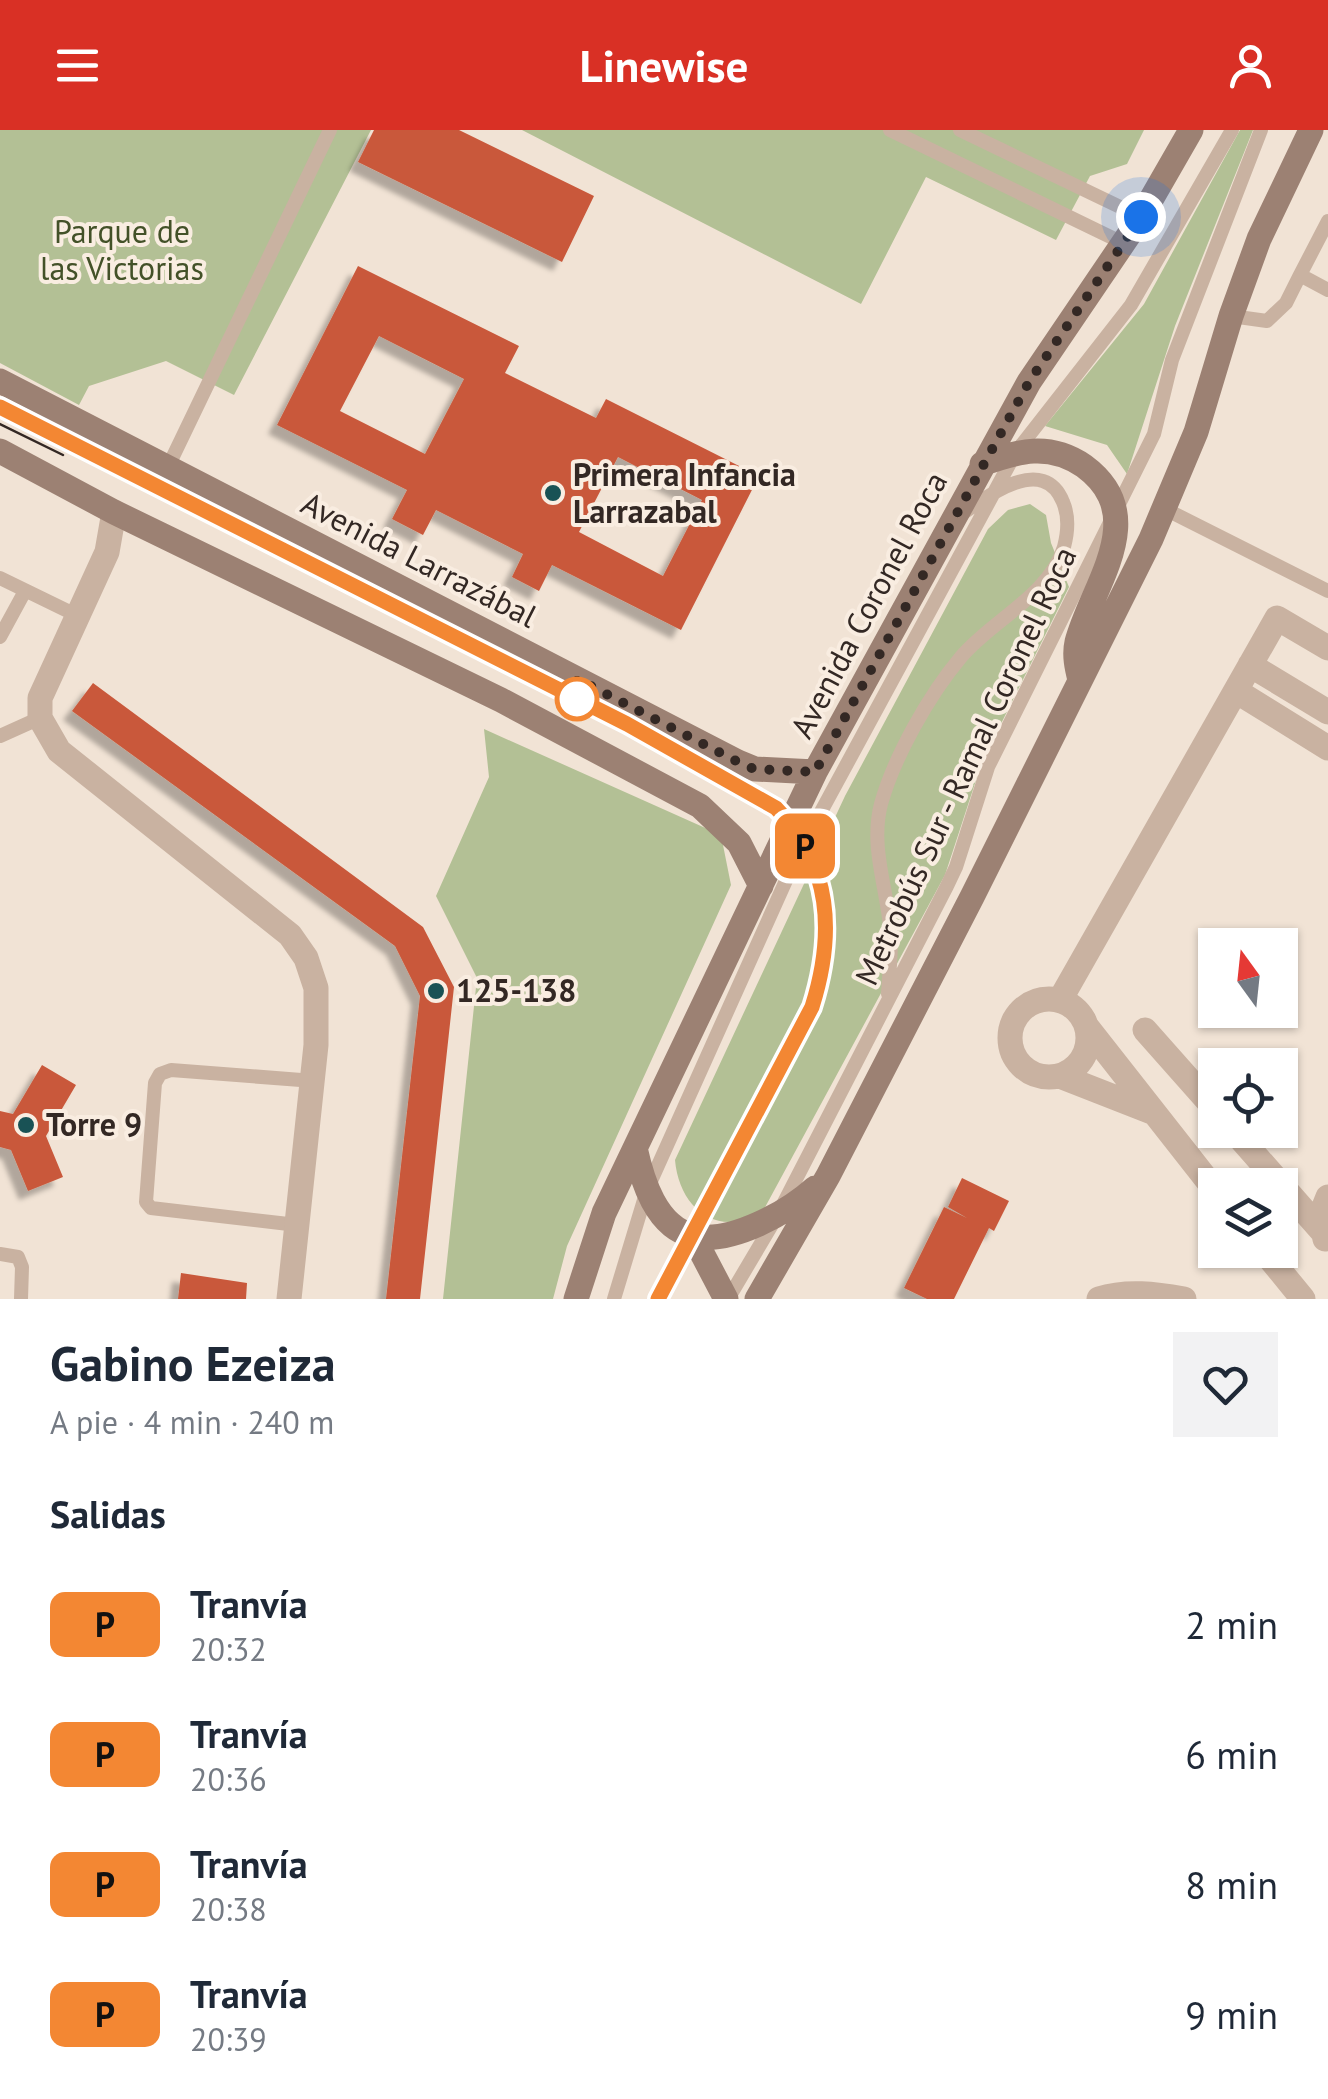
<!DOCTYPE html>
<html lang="es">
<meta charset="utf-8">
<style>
:root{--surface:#fff;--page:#f2f2f3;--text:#1f2937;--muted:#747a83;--accent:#d93025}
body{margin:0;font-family:"PT Sans",sans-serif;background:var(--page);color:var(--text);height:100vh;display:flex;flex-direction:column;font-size:38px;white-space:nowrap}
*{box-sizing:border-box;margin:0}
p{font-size:32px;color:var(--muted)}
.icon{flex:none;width:55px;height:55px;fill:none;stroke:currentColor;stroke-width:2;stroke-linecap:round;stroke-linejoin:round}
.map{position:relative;height:1169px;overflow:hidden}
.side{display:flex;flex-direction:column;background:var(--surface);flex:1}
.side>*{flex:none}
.badge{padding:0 20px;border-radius:15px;font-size:35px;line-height:65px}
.needle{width:65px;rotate:345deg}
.tools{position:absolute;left:1198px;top:798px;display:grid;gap:20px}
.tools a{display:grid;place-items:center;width:100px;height:100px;border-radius:0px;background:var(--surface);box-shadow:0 2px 8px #0004;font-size:50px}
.you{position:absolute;width:50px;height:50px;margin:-25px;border:8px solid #fff;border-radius:50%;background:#1a73e8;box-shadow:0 0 0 15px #1a73e833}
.map>.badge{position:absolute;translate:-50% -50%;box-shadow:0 0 0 5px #fff}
h2{padding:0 50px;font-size:38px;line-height:90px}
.round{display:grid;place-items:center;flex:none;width:105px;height:105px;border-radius:0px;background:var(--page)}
.headline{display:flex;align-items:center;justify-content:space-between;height:170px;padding:0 50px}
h1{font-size:48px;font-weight:700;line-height:75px}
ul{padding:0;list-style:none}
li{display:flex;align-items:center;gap:30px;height:130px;padding:0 50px}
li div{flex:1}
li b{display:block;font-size:38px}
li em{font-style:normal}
li .badge{min-width:110px;font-weight:700;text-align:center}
header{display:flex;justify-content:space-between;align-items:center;height:130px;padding:0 50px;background:var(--accent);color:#fff;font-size:45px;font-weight:700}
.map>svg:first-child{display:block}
</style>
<header><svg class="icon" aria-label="menu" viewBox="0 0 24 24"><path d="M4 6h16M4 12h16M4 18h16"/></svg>Linewise<svg class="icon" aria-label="person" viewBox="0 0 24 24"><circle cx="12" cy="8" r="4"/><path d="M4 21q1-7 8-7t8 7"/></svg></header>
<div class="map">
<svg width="1328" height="1169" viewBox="0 0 1328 1169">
<defs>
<filter id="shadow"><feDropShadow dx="-9" dy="9" stdDeviation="2.5" flood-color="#0004"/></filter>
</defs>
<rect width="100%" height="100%" fill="#f1e3d5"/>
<!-- green -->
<path fill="#b3c095" d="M0,0H371L234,265L166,231L89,256L79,275L0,233Z
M522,0H1144L1127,34L1090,46L1056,110L926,47L861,174Z
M1240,0H1253L1175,196L1127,344L1107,315L1045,296L1144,174Z
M1030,374L1046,385L1051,413L1069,457L982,632L945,745L763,1081C718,1110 679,1078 675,1030L845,666L988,399L1008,380Z
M484,599L721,705L731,755L567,1116L553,1169H443L477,848L436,766L489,647Z"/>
<!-- building -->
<path fill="#c9593b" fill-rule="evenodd" filter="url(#shadow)" d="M374,0H459L594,66L562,132L358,32Z
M358,136L519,216L505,243L596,288L606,269L759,346L681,500L552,435L539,461L512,447L523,424L436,380L423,405L392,389L407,360L277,295ZM379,206L464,249L425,324L340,281ZM618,327L702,370L663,446L579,402Z
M93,553L423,797L454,857L420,1169H386L420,866L395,816L72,581Z
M42,935L76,955L46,1006L63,1047L28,1061L11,1020L0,1017V981L13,984Z
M962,1048L1009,1071L994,1101L989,1098L954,1169H927L904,1158L944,1077L967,1088L948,1077Z
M181,1143L247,1153L246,1169H178Z"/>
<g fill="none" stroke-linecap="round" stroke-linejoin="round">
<!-- service -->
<path stroke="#c9b2a1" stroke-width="14" d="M890,0L1123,113
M960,0L1141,87
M1328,91L1300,145L1328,160
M1231,186L1267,191L1286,173L1300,145
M167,339L330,0
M1165,379L1328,461
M0,448L76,485
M0,507L25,461
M0,606L40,588
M888,864C889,846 891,828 891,810C890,765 869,720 881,674C894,627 929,565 961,527C992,490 1049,466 1064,417C1068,402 1069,386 1063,372C1044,324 988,365 962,384
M297,1095L151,1078L146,1072L155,953L160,944L171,940L314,951
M0,1124L18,1127L22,1137L21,1169
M614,1169L647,1060L797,726L1016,322L1131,175L1232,0
M728,1169L776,1088L947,756L956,737L988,637L1154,304L1172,230L1261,0"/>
<!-- minor -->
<path stroke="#c9b2a1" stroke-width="25" d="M114,382L107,422L40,568V588L59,621L290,805L306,828L316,858V915L289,1169
M1250,535L1328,582
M1236,561L1328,618
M1010 908a39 39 0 1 1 78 0a39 39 0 1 1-78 0Z
M1060,870L1277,488L1328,518
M1087,897L1215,1060
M1145,900L1215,979
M1060,946L1152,982
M1233,1000L1321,1100
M1325,1109L1320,1087L1328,1067
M1263,1120L1303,1169
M1099,1169C1127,1160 1156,1164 1184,1169"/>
<!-- secondary -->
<path stroke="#9c8173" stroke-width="25" d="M0,251L738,632L755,639L815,642
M0,321L114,382L501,570L700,676L739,713L761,756
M982,334C1018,321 1049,312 1084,336C1152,386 1092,455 1077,512C1074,525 1077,538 1080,550
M635,1018C642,1050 656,1098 694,1106C732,1114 788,1082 815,1058
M693,1106L726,1169
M576,1169L604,1083L815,642L1029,252L1141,87L1191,0
M757,1169L828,1046L972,767L1151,409L1196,302L1231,186L1259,109L1311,0"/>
<!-- tram -->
<path stroke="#332824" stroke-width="2.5" d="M0,277L627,594L776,678C831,736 836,804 812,877L658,1169
M0,294L63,325"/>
</g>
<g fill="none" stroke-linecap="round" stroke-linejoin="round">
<defs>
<path id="line" d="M0,277L627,594L776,678C832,735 835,804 812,877L658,1169"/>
</defs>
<!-- line casing -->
<use href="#line" stroke="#fff" stroke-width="22"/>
<!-- line -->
<use href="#line" stroke="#f38733" stroke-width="15"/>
<!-- walk -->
<path stroke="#332824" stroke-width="10" stroke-dasharray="0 18" d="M577,569V549L738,632L754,639L815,642L1029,252L1141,87"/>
</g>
<!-- markers -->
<g fill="#195255" stroke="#f9ede1" stroke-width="4">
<circle cx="553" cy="363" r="10"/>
<circle cx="436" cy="861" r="10"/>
<circle cx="26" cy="995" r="10"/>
</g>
<circle fill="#fff" stroke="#f38733" stroke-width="5" cx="577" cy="569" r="20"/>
<g text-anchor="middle" stroke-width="8" stroke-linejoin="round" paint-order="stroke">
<!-- park labels -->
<g font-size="32" fill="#435128" stroke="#f9ede1">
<text x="122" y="113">Parque de<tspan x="122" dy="37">las Victorias</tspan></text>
</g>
<!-- poi labels -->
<g font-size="32" font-weight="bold" fill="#332824" stroke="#f9ede1" text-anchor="start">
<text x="573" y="356">Primera Infancia<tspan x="573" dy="37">Larrazabal</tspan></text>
<text x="456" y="872">125-138</text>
<text x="46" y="1006">Torre 9</text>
</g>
<!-- street labels -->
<g font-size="32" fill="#332824" stroke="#f9ede1">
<text transform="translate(419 430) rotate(27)" y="11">Avenida Larrazábal</text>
<text transform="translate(869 475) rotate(-62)" y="11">Avenida Coronel Roca</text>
<text transform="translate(966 636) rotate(-65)" y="11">Metrobús Sur - Ramal Coronel Roca</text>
</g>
</g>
</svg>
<div class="tools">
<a><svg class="needle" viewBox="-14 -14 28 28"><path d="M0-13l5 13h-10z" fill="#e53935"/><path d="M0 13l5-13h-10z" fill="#747a83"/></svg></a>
<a><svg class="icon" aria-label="locate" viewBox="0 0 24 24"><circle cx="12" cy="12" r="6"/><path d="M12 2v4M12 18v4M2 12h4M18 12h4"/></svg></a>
<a><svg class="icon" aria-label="layers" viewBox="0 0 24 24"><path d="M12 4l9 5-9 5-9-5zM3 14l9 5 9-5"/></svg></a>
</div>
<div class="you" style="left:1141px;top:87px"></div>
<b class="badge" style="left:805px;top:716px;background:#f38733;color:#111">P</b>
</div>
<section class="side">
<div class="headline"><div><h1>Gabino Ezeiza</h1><p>A pie · 4 min · 240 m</p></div><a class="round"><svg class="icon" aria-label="heart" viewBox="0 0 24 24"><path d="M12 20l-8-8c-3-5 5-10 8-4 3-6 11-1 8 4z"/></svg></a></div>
<h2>Salidas</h2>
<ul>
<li><span class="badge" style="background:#f38733;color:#111">P</span><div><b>Tranvía</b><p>20:32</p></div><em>2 min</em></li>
<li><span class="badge" style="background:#f38733;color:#111">P</span><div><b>Tranvía</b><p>20:36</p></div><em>6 min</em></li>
<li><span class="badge" style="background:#f38733;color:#111">P</span><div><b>Tranvía</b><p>20:38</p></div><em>8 min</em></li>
<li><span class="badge" style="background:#f38733;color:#111">P</span><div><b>Tranvía</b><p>20:39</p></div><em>9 min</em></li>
</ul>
</section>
